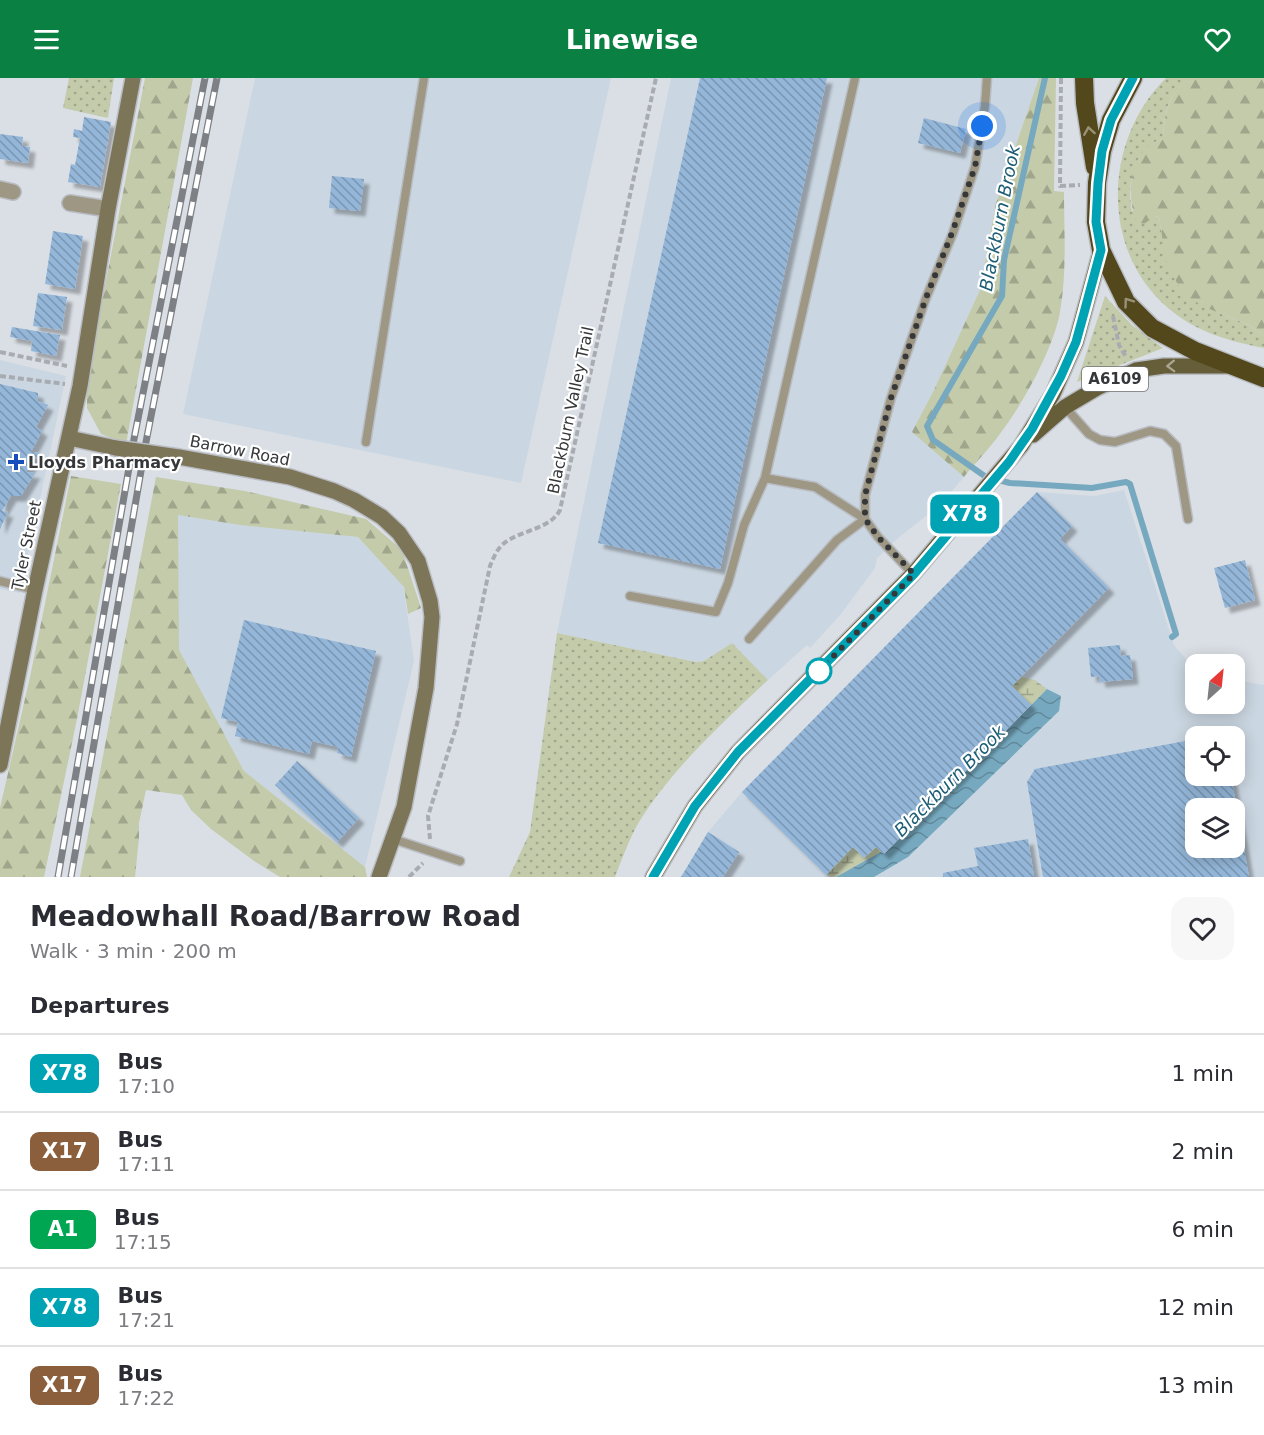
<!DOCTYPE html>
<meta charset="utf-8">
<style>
:root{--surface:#fff;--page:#f7f7f7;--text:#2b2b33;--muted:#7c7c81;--line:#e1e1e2;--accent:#0b8043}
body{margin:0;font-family:"DejaVu Sans",sans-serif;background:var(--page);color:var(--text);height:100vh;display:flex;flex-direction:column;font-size:22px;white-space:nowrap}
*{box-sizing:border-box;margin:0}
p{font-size:20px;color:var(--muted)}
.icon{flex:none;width:33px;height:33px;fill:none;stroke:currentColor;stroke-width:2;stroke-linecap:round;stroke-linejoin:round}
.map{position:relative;height:799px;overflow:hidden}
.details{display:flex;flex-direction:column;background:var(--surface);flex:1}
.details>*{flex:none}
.badge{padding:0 12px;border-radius:9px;font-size:21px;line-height:39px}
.needle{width:39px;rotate:27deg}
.controls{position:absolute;left:1185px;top:576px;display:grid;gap:12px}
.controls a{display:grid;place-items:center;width:60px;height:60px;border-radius:12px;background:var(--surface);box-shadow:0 3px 15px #0003;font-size:30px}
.you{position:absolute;width:30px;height:30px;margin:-15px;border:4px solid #fff;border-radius:50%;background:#1a73e8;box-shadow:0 0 0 9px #1a73e833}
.map>.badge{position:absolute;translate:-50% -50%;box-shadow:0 0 0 3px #fff}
h2{padding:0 30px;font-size:22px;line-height:54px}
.round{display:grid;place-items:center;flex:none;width:63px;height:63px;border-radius:18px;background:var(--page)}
.headline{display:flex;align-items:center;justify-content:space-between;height:102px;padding:0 30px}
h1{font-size:28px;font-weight:700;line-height:45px}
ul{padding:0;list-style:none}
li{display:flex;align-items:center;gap:18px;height:78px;padding:0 30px;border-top:2px solid var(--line)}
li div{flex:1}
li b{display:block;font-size:22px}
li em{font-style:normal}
li .badge{min-width:66px;font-weight:700;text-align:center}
header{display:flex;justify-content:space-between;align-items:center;height:78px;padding:0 30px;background:var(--accent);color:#fff;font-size:27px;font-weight:700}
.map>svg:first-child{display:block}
</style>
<header><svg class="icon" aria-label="menu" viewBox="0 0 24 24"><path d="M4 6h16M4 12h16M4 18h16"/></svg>Linewise<svg class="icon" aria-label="heart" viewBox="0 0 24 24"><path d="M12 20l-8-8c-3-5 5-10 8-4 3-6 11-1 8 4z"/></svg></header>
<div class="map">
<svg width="1264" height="799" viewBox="0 0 1264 799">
<defs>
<pattern id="grass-dots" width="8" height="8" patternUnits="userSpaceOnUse" patternTransform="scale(1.5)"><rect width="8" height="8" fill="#c3cbab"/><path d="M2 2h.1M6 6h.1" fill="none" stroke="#9fa68c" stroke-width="1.8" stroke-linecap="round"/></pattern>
<pattern id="forest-firs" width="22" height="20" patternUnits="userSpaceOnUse" patternTransform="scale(1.5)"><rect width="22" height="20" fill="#c3cbab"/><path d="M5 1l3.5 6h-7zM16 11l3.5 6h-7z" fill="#9fa68c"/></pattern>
<pattern id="wetland-marsh" width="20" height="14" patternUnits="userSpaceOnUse" patternTransform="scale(1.5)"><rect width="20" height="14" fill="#c3cbab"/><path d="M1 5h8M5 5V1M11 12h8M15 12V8" fill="none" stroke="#9fa68c"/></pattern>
<pattern id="water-waves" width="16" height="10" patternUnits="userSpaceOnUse" patternTransform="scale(1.5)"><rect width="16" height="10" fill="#76a9bf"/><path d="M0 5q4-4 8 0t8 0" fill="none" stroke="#628a9c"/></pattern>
<pattern id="building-back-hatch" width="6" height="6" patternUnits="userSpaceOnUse" patternTransform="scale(1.5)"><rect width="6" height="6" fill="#94b7d9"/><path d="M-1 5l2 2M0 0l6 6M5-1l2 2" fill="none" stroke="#7a96b1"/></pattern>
<filter id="shadow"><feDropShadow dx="5.5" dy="5.5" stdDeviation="1.5" flood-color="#0004"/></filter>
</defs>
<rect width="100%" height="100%" fill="#dadfe5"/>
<!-- built -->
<path fill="#cad6e1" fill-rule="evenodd" d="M255,0H611L521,405L183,336Z
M671,0H1039L996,125L980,212L934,312L913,353L964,399L940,427L898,460L877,480L875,490L841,536L810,570L807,567L768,602L732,565L704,583L696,584L557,555Z
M0,282L66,298L20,515L0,511Z
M1124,412L1174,567L1195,592L1196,626H1234L1235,602L1264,607V799H681L708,754L742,714L1037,414L1094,418ZM1196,658H1234V698H1196ZM1196,730H1234V770H1196Z
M178,437L240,447L358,459L403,507L414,583L365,789L244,693L178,572Z"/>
<!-- grass -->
<path fill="url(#grass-dots)" d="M69,0H114L108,40L63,30Z
M1166,0H1190C1166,21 1165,31 1163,61C1154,63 1151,68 1145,75C1130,92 1128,112 1132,133L1159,139L1162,157L1217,234L1249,247L1264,257V270C1228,263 1196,254 1168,230C1099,171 1104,61 1166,0Z
M1105,218L1132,247L1163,270L1077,304Z
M557,555L696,584L704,583L732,565L768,602C724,643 670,693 639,744C629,761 622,781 615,799H509L530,754Z"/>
<!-- forest -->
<path fill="url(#forest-firs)" d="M145,0H193L126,366L101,356L87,330V302Z
M1039,0H1056L1054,113L1064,114C1064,153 1067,195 1060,234C1054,269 1024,324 1002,353C991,369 976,384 964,399L912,354L934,312L980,212L996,125Z
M1189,0H1264V257L1249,247L1202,228L1181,213L1166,183L1159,139L1155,138L1144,146L1137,144C1125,118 1129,69 1163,61C1165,32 1167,20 1189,0Z
M71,398L121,406L77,641L44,799H0V730L30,599Z
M156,399L245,413L366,441L402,472L421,530L408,536L404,509L358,459L240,447L178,437L179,572L244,693L365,789L367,799H280L254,783L211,751L191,732L182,717L146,712L139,745V760L135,799H80Z"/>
<!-- wetland -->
<path fill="url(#wetland-marsh)" d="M1021,599L1035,602L1047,611L1031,627L1012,608Z
M853,769L864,780L876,769L881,774L836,799L826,797Z"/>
<!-- water -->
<path fill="url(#water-waves)" d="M1047,611L1061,618L1059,633L908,779L874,799H836L881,774L884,776Z"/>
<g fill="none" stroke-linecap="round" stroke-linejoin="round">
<!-- stream -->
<path stroke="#76a9bf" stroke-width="6" d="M1045,0L1004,182L1002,218L927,348L933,362L986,399L1010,405L1092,410L1126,404L1130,406L1176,556L1172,559"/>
</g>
<!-- building -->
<path fill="url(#building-back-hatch)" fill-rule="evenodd" filter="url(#shadow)" d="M700,0H827L720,491L598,465Z
M84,39L111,44L100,109L68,104L71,86L75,87L80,60L73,59L74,51L82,53Z
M924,40L966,51L960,75L918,65Z
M0,56L23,59L22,68L30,69L28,85L0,81Z
M332,98L364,101L360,133L329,130Z
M53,153L83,158L75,211L45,206Z
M38,215L67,219L62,252L33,248Z
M12,249L60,257L56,278L31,273L32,263L10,259Z
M0,306L38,315V323L48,327L36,349L42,353L31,374L39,375L26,394L35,395L21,418H11L2,433L8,434L0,451Z
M1037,414L1072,448L1060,461L1109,510L1012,608L1031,627L884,776L876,769L864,780L853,769L826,797L742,714Z
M1245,482L1255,522L1225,530L1214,490Z
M244,542L376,573L351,679L337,675L338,669L312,663L309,676L235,658L238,644L221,640Z
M1120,567L1121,578L1130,577L1133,601L1100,604L1099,598L1091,599L1088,570Z
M1196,661V698H1231L1249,799H1043L1027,704L1035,691ZM1196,730H1234V770H1196Z
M297,683L359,740L337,764L275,707Z
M708,754L739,774L723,799H681Z
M1028,761L1034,799H943V795L978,788L974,770Z"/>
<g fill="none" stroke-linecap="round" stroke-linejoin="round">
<defs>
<path id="lane" d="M1065,329L1089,356L1100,362L1115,364L1150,353L1164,356L1176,368L1188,441
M366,364L424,0
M913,496L878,459L865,441V417L891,320L926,220L953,155L975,89L985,28L987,0
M0,503L35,512
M630,518L716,534L728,505L744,447L765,400
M749,561L837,462L865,441L815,409L765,400L855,0
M393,761L460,783"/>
<path id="street" d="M0,111L13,114
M70,125L108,131"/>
<path id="secondary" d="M69,360L116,370
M179,379L290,399L334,413L354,422L382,439L399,455L418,483L430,523L432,539L426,610L404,729L379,799
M0,687L35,512L80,308L108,131L133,0"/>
<path id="primary" d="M1033,357L1065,329L1097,310L1136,292L1164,288H1229
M653,799L695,728L738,674L913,496L1021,368L1053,316L1076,264L1101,172"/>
<path id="highway" d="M1084,0L1085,25L1095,89
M1133,0L1111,42L1102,73L1097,105L1096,144L1101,172L1126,224L1152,250L1195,273L1264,300"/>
</defs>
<!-- lane casing -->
<use href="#lane" stroke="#b9bdc3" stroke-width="11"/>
<!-- street casing -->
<use href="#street" stroke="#b9bdc3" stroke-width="18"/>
<!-- secondary casing -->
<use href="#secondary" stroke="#b9bdc3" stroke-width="18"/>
<!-- primary casing -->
<use href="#primary" stroke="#b9bdc3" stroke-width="18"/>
<!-- highway casing -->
<use href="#highway" stroke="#b9bdc3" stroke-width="21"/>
<!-- path -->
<path stroke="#a8acb1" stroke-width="4" stroke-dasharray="6 3" stroke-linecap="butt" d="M1061,0L1060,108L1080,107
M1113,238L1119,267L1126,279
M0,274L67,288
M0,298L65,306
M430,761L428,738L457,646L490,488C493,481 496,473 502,467C518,452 550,452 560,432L656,0
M409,799L423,785"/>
<!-- lane -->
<use href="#lane" stroke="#9d9784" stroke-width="8"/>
<!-- street -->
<use href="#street" stroke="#9d9784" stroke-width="15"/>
<!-- secondary -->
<use href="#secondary" stroke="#7d7558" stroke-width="15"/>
<!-- primary -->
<use href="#primary" stroke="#665d39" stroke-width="15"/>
<!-- highway -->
<use href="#highway" stroke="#53481c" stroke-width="18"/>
<defs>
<path id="rail" d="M58,799L134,361L205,0
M71,799L146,364L217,0"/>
</defs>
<!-- rail casing -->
<use href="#rail" stroke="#7d8084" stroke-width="7"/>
<!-- rail -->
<use href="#rail" stroke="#fff" stroke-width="4.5" stroke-dasharray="14" stroke-linecap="butt"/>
<defs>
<path id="secondary-bridge" d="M116,370L179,379"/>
</defs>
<!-- secondary-bridge casing -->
<use href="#secondary-bridge" stroke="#b9bdc3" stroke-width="18" stroke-linecap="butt"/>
<!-- secondary-bridge -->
<use href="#secondary-bridge" stroke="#7d7558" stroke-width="15"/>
</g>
<!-- one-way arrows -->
<defs><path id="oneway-chevron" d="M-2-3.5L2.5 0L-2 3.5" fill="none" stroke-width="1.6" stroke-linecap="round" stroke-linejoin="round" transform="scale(1.5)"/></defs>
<g stroke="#989177">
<use href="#oneway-chevron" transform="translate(1089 53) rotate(-99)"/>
<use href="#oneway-chevron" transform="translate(1128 224) rotate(-126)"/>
</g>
<use stroke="#aba692" href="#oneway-chevron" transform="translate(1171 288) rotate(178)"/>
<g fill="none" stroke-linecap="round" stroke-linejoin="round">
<defs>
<path id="line" d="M653,799L695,728L738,674L914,496L1009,384L1032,351L1061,298L1076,264L1084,235L1101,172L1096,144L1098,105L1102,73L1111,42L1133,0"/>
</defs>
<!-- line casing -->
<use href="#line" stroke="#fff" stroke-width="14"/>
<!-- line -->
<use href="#line" stroke="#00a3b4" stroke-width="9"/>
<!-- walk -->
<path stroke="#353739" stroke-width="6" stroke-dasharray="0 10.8" d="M819,593L914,496L878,459L865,441V417L891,320L926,220L952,155L975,89L982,48"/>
</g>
<!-- markers -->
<path fill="#164fbb" stroke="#fff" stroke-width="2" d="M13 375h6v6h6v6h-6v6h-6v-6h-6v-6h6z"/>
<circle fill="#fff" stroke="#00a3b4" stroke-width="3" cx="819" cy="593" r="12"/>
<g text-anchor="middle" stroke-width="4.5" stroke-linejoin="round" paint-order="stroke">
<!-- shield labels -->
<rect fill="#fff" stroke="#727374" stroke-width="1.5" x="1082" y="289" width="66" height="24" rx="4.5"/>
<g font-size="15" font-weight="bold" fill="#353739">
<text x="1115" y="306">A6109</text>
</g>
<!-- street labels -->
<g font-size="16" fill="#353739" stroke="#fff">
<text transform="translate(570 332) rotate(-78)" y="6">Blackburn Valley Trail</text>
<text transform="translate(240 372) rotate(11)" y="6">Barrow Road</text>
<text transform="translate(26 467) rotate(-78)" y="6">Tyler Street</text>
</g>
<!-- poi labels -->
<g font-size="16" font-weight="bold" fill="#353739" stroke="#fff" text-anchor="start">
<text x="28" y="390">Lloyds Pharmacy</text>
</g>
<!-- water labels -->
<g font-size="18" font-style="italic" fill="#1d5e76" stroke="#fff">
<text transform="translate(1000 140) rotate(-79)" y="6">Blackburn Brook</text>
<text transform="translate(950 703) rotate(-45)" y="6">Blackburn Brook</text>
</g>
</g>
</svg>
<div class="controls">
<a><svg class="needle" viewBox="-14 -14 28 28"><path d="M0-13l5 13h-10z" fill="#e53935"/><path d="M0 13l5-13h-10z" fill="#7c7c81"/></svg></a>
<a><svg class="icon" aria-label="locate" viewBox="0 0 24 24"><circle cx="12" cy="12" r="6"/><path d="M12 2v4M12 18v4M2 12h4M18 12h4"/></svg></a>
<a><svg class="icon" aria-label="layers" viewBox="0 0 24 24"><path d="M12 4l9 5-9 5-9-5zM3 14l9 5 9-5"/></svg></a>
</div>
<div class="you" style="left:982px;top:48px"></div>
<b class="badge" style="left:965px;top:436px;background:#00a3b4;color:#fff">X78</b>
</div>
<section class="details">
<div class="headline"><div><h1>Meadowhall Road/Barrow Road</h1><p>Walk · 3 min · 200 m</p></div><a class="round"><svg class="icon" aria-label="heart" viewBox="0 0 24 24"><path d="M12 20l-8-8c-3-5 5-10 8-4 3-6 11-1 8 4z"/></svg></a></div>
<h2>Departures</h2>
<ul>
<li><span class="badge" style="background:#00a3b4;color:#fff">X78</span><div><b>Bus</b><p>17:10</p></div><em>1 min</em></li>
<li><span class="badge" style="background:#8b5e3c;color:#fff">X17</span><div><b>Bus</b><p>17:11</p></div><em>2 min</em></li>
<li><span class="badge" style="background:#00a651;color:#fff">A1</span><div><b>Bus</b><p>17:15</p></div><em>6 min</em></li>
<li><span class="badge" style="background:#00a3b4;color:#fff">X78</span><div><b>Bus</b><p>17:21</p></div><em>12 min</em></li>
<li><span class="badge" style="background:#8b5e3c;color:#fff">X17</span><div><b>Bus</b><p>17:22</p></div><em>13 min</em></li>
</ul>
</section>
